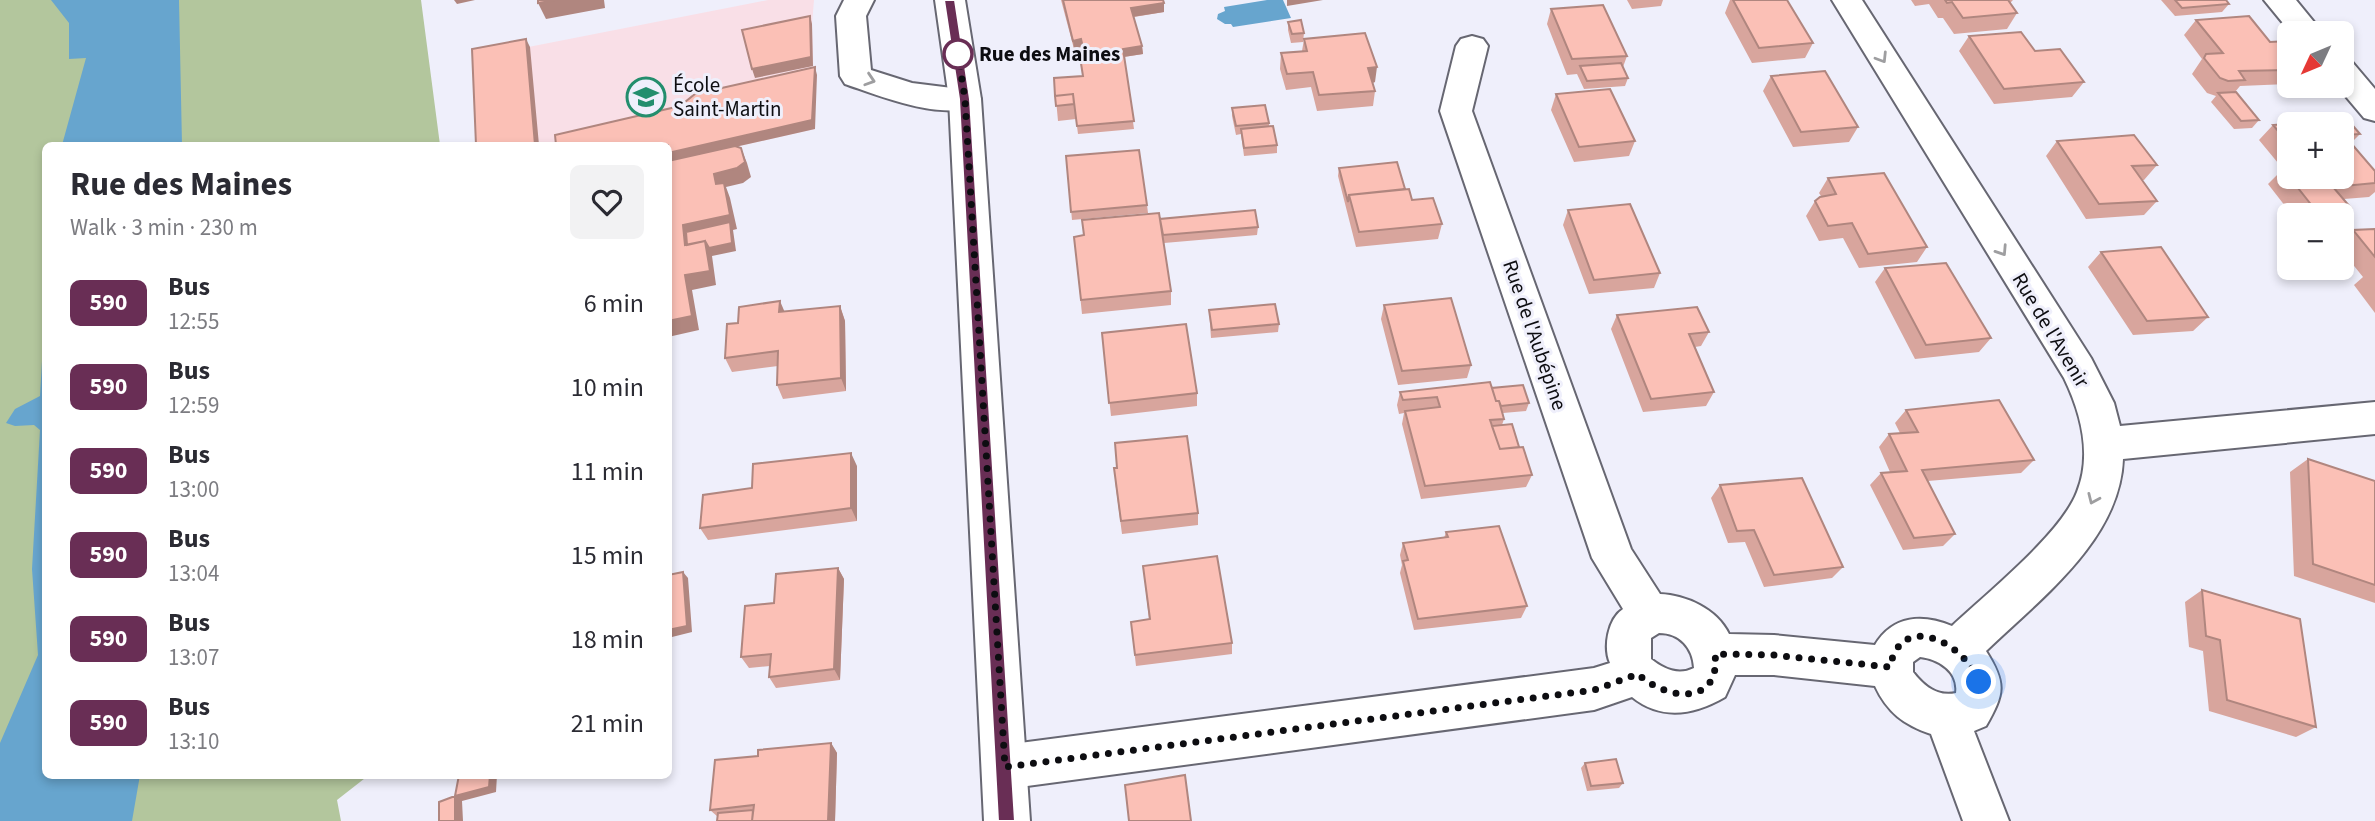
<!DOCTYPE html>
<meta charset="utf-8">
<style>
:root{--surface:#fff;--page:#f2f2f3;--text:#2b2b33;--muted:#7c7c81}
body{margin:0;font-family:"Source Sans 3",sans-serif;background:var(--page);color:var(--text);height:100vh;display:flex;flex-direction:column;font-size:26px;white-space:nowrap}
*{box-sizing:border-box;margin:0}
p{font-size:23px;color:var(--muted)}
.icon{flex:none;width:38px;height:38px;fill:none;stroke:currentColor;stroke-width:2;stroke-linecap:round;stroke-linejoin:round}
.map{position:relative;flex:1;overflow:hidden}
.sheet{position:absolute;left:42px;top:142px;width:630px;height:637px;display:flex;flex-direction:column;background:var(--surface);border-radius:10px;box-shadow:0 4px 10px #0003}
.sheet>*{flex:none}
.badge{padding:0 14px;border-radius:10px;font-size:24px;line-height:46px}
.needle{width:46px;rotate:226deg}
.controls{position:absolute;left:2277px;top:21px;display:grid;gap:14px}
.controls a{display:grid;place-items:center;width:77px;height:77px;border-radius:10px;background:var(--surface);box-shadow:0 4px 10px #0003;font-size:35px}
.you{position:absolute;width:35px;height:35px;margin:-18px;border:5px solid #fff;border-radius:50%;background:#1a73e8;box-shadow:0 0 0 10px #1a73e833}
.map>.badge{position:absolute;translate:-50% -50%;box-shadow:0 0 0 4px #fff}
.round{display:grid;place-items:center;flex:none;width:74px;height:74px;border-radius:10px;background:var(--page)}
.headline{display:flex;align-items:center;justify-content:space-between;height:119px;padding:0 28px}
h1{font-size:33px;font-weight:700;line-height:52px}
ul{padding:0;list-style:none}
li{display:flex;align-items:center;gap:21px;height:84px;padding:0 28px}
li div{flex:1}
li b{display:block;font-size:26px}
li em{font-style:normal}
li .badge{min-width:77px;font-weight:700;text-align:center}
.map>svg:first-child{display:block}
</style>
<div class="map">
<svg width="2375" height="821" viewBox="0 0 2375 821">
<rect width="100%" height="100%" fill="#efeffb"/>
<!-- education -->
<path fill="#f9dfe7" d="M768,0H814L812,24L815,129L669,162L668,145H481L477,57Z"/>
<!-- green -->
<path fill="#b3c69d" d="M0,0H421L440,145H46V775H369L337,800L341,821H0Z"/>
<!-- water -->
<path fill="#67a5ce" d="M51,0H179L182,145H62L86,58L69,59V23Z
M1267,0H1283L1291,18L1233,27L1231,24H1225L1217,19L1218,14L1225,11L1224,7Z
M45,308L46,775H140L132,821H0V743L38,655L32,569L40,430L34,425L15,426L6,423L15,409L40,396Z"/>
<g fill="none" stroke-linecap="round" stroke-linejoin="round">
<defs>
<path id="minor" d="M844,0H874L866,16L871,70L912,83L976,91L981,99L976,107C936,119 883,97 845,84L840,76L836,16Z
M1832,0H1862L2091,358L2114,403L2120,426L2375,402V434L2123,459C2120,540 2040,599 1986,651C2007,684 2004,694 1986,726L1974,731L2009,821H1963L1931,734C1904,725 1887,712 1875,686L1774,675H1735L1725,697C1694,715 1662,721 1632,697L1594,710L1005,789L989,783L982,767L989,751L1005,745L1594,668L1610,663C1603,647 1608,619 1623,609L1592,558L1440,111L1456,46L1461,39L1472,36L1483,39L1488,46L1472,111L1631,549L1660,594C1686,595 1717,609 1729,634L1774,635L1875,645C1893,615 1923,614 1952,626C1986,594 2061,534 2077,492C2092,455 2081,413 2064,378ZM1659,633C1680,633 1693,648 1694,668C1678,676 1664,669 1651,659V638ZM1920,657C1939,659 1959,672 1956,693C1937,697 1924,686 1913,672V662Z
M2264,0H2296L2323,33H2291Z
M2342,60L2353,63L2375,89V121L2364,118L2337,86H2342Z"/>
<path id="major" d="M935,0H965L981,99L1030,821H984L949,99Z"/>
</defs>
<!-- minor casing -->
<use href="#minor" stroke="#676772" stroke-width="4"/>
<!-- major casing -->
<use href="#major" stroke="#676772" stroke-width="4"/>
<!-- minor -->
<use href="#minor" fill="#fff" fill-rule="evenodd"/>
<!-- major -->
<use href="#major" fill="#fff" fill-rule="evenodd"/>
</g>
<!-- wall -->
<path fill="#d8a59d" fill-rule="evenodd" d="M1061,0H1163L1164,12L1134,17L1142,46L1143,54L1124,57L1134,129L1078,134L1076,119L1058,121L1054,78L1083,76L1080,57L1084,56L1082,47L1074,49Z
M1627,0H1663L1661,6L1632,9Z
M1730,0H1733L1813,43L1805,58L1752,63L1725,13Z
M1911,0H2013L2010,3L2017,13L2007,29L1954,34L1943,18H1938L1929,4L1915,6Z
M2161,0H2226L2229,4L2222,12L2175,16Z
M1551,9L1627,56L1623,67L1628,78L1625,86L1584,89L1577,74L1567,75L1547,24Z
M2196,20L2270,42L2289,41V84L2240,86L2235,92L2259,120L2252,128L2234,129L2211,102L2216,96L2207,93L2192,74L2202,59L2184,35Z
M1288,22L1304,33L1303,42L1291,43L1288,30Z
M1969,36L2035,51L2084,82L2072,97L1994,104L1959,51Z
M1304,39L1375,82L1373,83L1375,91L1373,106L1317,111L1311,87L1286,90L1280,69L1281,53L1302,51Z
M1771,76L1858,127L1849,142L1793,147L1763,91Z
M1556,94L1635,141L1629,156L1574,162L1551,110Z
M1232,108L1269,123V126L1277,145V153L1244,156L1241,134L1236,135L1232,116Z
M2347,119L2360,134L2351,143L2375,171V192L2369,197L2344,199L2351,208L2342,217V215H2292L2268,184L2283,169L2259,140L2273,125ZM2289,124H2342V177H2289Z
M2057,141L2157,165L2144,180H2142L2157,201L2144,215L2086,219L2046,156Z
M1066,156L1147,205L1148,213L1072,220Z
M1339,168L1405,189L1412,200L1442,224L1438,239L1356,247L1338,176Z
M1828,178L1927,247L1917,262L1859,268L1843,238L1819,241L1806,216L1815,201L1821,196L1819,193Z
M1568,210L1660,273L1654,288L1589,294L1563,225Z
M1160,219L1258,227L1257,235L1164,243L1171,291V305L1082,314L1074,237L1084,235L1082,220Z
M2375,229V313L2354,285L2363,277L2342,251V241L2353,230Z
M2101,252L2208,317L2193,331L2133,335L2088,267Z
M1885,268L1991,338L1979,352L1915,359L1875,282Z
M1384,305L1471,365L1467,378L1398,385L1381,319Z
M840,306L845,321L846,391L783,399L777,385L778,366L732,372L725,358L738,323L785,312Z
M1209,310L1279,324L1278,332L1211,338Z
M1617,315L1709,332L1701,346L1695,347L1714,392L1706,406L1643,412L1611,329Z
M1102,333L1197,393V406L1111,416Z
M1492,388L1529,403L1526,411L1503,413L1504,419L1502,425L1519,447L1532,475L1526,487L1421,499L1402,424L1404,413L1399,414L1397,405L1400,392Z
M1906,410L2034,460L2021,473L1928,481L1955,534L1943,546L1903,550L1870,485L1881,473L1890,472L1879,447L1889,434L1900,433L1895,423Z
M2308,459L2375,481V603L2294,576L2290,472Z
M857,466V521L708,540L700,528L752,488Z
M1115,481L1198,513V525L1122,534Z
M1720,485L1843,567L1832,578L1764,587L1745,542L1728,543L1711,498Z
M1446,532L1527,606L1521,618L1414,630L1400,573L1402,565L1400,555L1403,543L1444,538Z
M1143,566L1232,643V654L1136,666L1131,622L1149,619Z
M838,568L844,579L840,680L776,688L769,677L770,666L749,668L741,657L774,603Z
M2202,590L2316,727L2296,737L2209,711L2203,651L2189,647L2185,602Z
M831,743L837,753L835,821L718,817L710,810L758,756Z
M1585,763L1623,783L1619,788L1587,791L1581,768Z"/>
<!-- shaded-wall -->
<path fill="#b0867f" d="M454,0H475L457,4Z
M557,0H604L605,8L546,19L538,3Z
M1287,0H1323L1287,6Z
M1164,3V12L1132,17L1131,8Z
M810,16L812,24L813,66L755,78L752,69Z
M526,39L530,47L539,145H535Z
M1081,39L1082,47L1074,49L1073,41Z
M1142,46L1143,54L1123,57V49Z
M815,67L817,75L815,129L668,162V153Z
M1377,67L1375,82L1366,84L1368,68Z
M741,148L747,163L751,177L743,183L726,187L730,198L737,229L733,230L736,251L712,256L716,285L692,290L699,330L668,337V321L685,275V245L683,225L716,184L714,174Z
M780,301L786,315L779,312Z
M840,306L845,321L846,391L841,378Z
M851,453L857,466V521L851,508Z
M838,568L844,579L840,680L834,669Z
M683,572L688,578L692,632L668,638V630Z
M831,743L837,753L835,821H828Z
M490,775H497L496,792L462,801L455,796Z
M455,796L462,801L463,821H455Z"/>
<!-- building -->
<path fill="#fbc0b6" stroke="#b0867f" stroke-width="2" d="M538,0H557L538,3Z
M1063,0H1163L1164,3L1131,8L1142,46L1123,49L1134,121L1077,126L1073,94L1055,96L1054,78L1083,76L1080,57L1085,56L1081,39L1073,41Z
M1733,0H1787L1813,43L1759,48Z
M1945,0H2008L2017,13L1963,18L1952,2L1947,3Z
M2175,0H2226L2229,4L2182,8Z
M1603,5L1627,56L1572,59L1551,9Z
M810,16L811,57L752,69L742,30Z
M2249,16L2270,42L2289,41V70L2239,71L2245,80L2228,81L2220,78L2204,58L2206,54L2223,53L2196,20Z
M1301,20L1304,33L1292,34L1288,22Z
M2021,32L2035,51L2060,49L2084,82L2004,89L1969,36Z
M1365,33L1377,67L1368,68L1375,91L1319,95L1313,72L1287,74L1281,53L1307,51L1304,39Z
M526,39L535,145H476L472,49Z
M1621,63L1628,78L1587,81L1580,66Z
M815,67L812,120L668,153V145H556L555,135L680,106L695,94Z
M1825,71L1858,127L1801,132L1771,76Z
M1610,89L1635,141L1579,147L1556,94Z
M2236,92L2259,120L2241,121L2218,93Z
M1073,94L1074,104L1056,106L1055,96Z
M1265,105L1269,123L1236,126L1232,108Z
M2347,119L2360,134L2344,135L2375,171V183L2333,187L2351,208L2317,212L2283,169H2289V177H2342V124H2289V144L2273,125Z
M1273,126L1277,145L1244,148L1241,129Z
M2134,135L2157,165L2132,166L2157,201L2099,204L2057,141Z
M735,146L741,148L745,162L737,168L714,174L716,184L724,183L730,215L683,225L685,245L705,241L710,271L685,275L692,316L668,321V161Z
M1139,150L1147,205L1071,212L1066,156Z
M1397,162L1405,189L1349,195L1348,202L1339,168Z
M1884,173L1927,247L1868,254L1852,223L1828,226L1815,201L1820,197L1836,194L1828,178Z
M1409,189L1412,200L1433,198L1442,224L1359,232L1349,195Z
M1630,204L1660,273L1594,280L1568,210Z
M1255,210L1258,227L1163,235L1160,219Z
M1159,213L1171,291L1081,300L1074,237L1084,235L1082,220Z
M730,222L732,243L709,248L705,241L687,245L686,232Z
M2375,229V257L2353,230Z
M2161,247L2208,317L2147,321L2101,252Z
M1946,263L1991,338L1926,345L1885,268Z
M1451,298L1471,365L1402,371L1384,305Z
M780,301L779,312L840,306L841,378L777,385L778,351L725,358L727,324L738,323L739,307Z
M1275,304L1279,324L1212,330L1209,310Z
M1697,307L1709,332L1689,334L1714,392L1651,399L1617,315Z
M1186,324L1197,393L1109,403L1102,333Z
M1490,382L1496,401H1499L1504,419L1490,420L1500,449L1523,447L1532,475L1425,486L1405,411L1440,407L1437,397L1403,400L1400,392Z
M1523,385L1529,403L1501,406L1499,401H1496L1492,388Z
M1999,400L2034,460L1922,470L1955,534L1914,538L1881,473L1907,471L1889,434L1918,432L1906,410Z
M1512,424L1519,447L1500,449L1492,426Z
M1187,436L1198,513L1121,521L1114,468H1117L1115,443Z
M851,453V508L700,528L703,495L752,488L753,464Z
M2308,459L2375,481V585L2313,564Z
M1802,478L1843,567L1774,575L1754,530L1737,531L1720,485Z
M1499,526L1527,606L1418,619L1403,561L1408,560L1403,543L1448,537L1446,532Z
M1217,556L1232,643L1135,655L1131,622L1150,619L1143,566Z
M838,568L834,669L769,677L771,654L741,657L745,606L774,603L776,574Z
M683,572L687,626L668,630V575Z
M2202,590L2300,619L2316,727L2227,700L2220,640L2206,636Z
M831,743L828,821H752L754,805L710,810L715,760L758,756V750Z
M1616,759L1623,783L1591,786L1585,763Z
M459,775H490L489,787L455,796Z
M1185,775L1191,821H1129L1125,785Z
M455,796V821H439V802Z
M753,810L752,821H717L718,813Z"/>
<!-- one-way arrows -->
<defs><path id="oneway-chevron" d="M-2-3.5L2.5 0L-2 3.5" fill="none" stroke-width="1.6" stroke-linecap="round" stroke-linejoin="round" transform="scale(1.75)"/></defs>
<g stroke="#9e9ea0">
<use href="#oneway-chevron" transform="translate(1882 58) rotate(58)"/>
<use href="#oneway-chevron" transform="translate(870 80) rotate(18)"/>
<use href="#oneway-chevron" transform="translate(2002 251) rotate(57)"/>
<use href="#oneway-chevron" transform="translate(2093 499) rotate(114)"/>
</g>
<!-- line -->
<path fill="#692e55" stroke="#fff" stroke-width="2" d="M944,0H955L970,99L1015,821H998L959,99Z"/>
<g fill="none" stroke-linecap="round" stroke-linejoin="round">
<!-- walk -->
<path stroke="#0d0d11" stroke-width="7" stroke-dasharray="0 12.6" d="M958,54L965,99L1005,767L1594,690L1638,674C1667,701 1721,706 1715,654L1773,655L1890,667C1901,609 1966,644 1979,682"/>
</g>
<!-- icons -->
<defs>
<symbol id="school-ring" viewBox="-11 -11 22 22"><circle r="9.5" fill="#efeffb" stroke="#238e6d" stroke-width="1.5"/><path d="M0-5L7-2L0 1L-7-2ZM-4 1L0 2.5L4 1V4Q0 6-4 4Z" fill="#238e6d"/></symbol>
</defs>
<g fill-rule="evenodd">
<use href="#school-ring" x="624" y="75" width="44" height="44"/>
</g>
<!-- markers -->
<circle fill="#fff" stroke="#692e55" stroke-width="3.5" cx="958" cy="54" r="14"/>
<g text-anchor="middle" stroke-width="6" stroke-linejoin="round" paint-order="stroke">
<!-- stop labels -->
<g font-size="21" font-weight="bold" fill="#0d0d11" stroke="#efeffb" text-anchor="start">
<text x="979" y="61">Rue des Maines</text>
</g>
<!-- poi labels -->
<g font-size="21" fill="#0d0d11" stroke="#efeffb" text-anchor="start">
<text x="673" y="92">École<tspan x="673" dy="24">Saint-Martin</tspan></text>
</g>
<!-- street labels -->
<g font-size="21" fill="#0d0d11" stroke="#efeffb">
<text transform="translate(2051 330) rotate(59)" y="7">Rue de l'Avenir</text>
<text transform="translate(1535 335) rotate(71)" y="7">Rue de l'Aubépine</text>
</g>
</g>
</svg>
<div class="controls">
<a><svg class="needle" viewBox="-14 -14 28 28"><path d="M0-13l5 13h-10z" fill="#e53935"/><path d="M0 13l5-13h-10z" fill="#7c7c81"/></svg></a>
<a>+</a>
<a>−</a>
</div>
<div class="you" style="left:1979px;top:682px"></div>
<section class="sheet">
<div class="headline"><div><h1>Rue des Maines</h1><p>Walk · 3 min · 230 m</p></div><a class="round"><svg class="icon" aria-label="heart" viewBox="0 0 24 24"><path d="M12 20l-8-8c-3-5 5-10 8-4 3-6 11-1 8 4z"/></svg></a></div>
<ul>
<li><span class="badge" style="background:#692e55;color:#fff">590</span><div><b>Bus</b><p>12:55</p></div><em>6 min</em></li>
<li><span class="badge" style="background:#692e55;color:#fff">590</span><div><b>Bus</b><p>12:59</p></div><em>10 min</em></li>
<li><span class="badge" style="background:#692e55;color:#fff">590</span><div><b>Bus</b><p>13:00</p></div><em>11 min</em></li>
<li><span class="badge" style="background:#692e55;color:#fff">590</span><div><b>Bus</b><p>13:04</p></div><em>15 min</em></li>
<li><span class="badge" style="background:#692e55;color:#fff">590</span><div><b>Bus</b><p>13:07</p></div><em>18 min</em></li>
<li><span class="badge" style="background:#692e55;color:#fff">590</span><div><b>Bus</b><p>13:10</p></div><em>21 min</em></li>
</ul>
</section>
</div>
